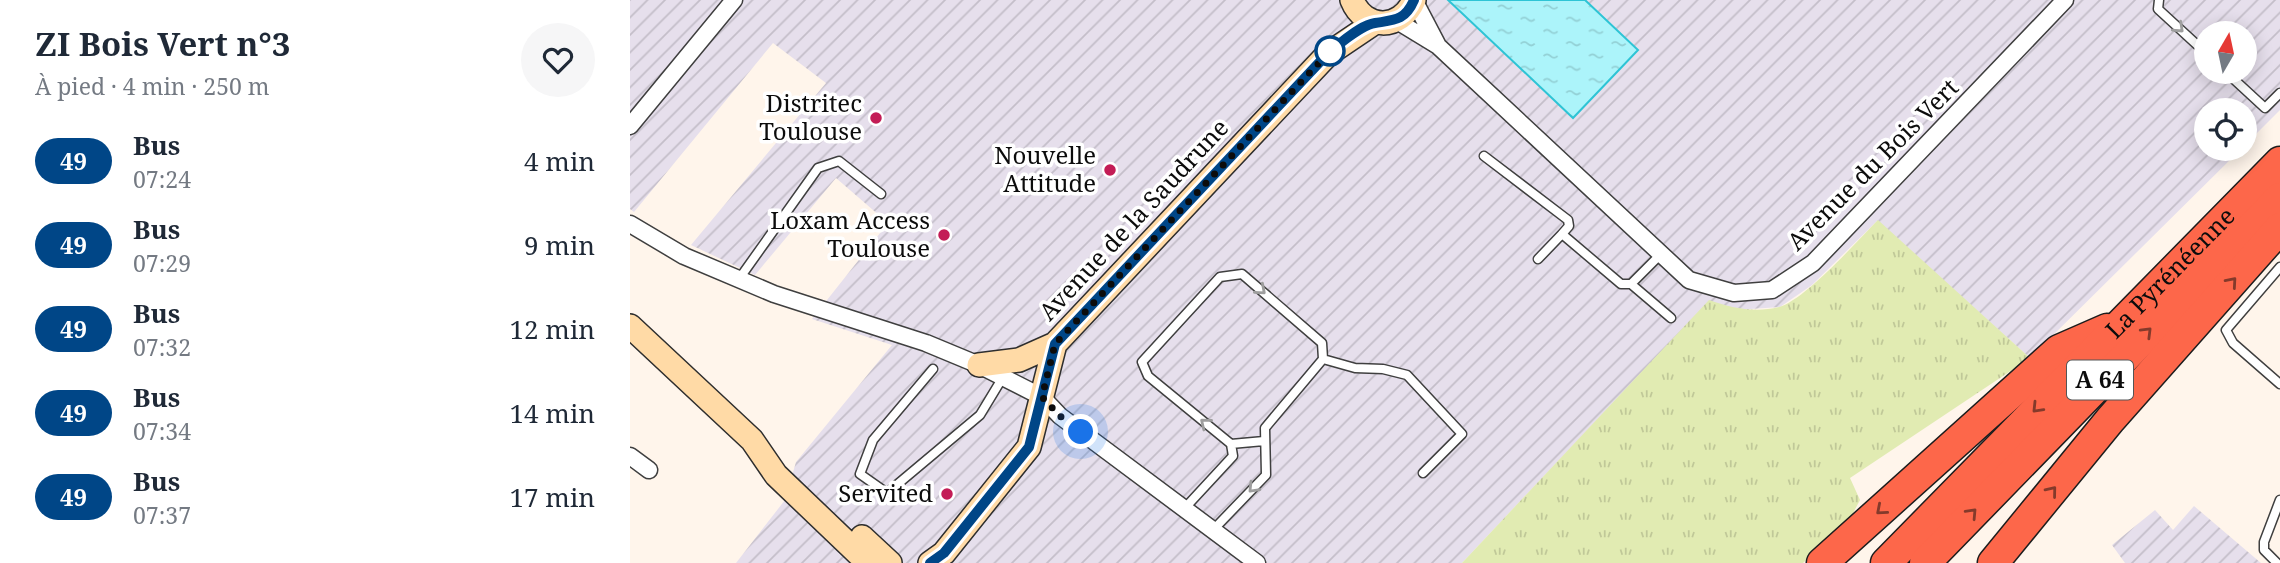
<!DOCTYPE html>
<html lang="fr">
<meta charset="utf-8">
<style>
:root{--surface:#fff;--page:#f6f6f7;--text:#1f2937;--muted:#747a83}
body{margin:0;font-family:"Noto Serif",serif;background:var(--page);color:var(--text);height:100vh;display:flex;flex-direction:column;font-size:26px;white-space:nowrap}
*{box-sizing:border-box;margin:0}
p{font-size:23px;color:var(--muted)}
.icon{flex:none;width:38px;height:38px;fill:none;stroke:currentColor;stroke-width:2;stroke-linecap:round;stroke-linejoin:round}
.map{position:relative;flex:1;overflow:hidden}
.panel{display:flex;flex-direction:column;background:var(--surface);width:630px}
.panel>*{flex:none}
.badge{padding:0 14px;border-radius:23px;font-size:24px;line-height:46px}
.needle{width:46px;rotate:9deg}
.fabs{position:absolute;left:1564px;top:21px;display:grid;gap:14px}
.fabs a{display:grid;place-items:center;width:63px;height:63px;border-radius:50%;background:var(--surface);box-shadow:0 4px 18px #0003;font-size:35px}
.you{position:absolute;width:35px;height:35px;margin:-18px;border:5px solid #fff;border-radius:50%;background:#1a73e8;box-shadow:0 0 0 10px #1a73e833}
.map>.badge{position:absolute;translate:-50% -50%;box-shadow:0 0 0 4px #fff}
.round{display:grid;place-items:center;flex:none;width:74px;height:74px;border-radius:37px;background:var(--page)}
.headline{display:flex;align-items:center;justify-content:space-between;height:119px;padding:0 35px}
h1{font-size:33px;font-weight:700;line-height:52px}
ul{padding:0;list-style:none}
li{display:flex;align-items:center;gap:21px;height:84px;padding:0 35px}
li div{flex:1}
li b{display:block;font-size:26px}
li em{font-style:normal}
li .badge{min-width:77px;font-weight:700;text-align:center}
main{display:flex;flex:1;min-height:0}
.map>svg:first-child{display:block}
</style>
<main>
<section class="panel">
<div class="headline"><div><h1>ZI Bois Vert n°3</h1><p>À pied · 4 min · 250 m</p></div><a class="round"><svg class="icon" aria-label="heart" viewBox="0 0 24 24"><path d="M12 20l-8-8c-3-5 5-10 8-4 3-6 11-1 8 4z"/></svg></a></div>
<ul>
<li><span class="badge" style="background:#004687;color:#fff">49</span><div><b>Bus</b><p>07:24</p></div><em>4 min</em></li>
<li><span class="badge" style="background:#004687;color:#fff">49</span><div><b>Bus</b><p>07:29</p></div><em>9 min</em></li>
<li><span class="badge" style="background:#004687;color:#fff">49</span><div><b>Bus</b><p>07:32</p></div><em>12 min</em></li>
<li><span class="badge" style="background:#004687;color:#fff">49</span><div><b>Bus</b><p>07:34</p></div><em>14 min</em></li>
<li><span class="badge" style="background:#004687;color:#fff">49</span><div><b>Bus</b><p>07:37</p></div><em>17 min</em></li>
</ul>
</section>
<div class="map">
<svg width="1650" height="563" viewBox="0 0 1650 563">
<defs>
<pattern id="industrial-furrows" width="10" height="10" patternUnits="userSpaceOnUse" patternTransform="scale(1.75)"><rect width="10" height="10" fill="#e6dfec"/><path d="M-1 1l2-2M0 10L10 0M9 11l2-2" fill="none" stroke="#c4bec9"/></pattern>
<pattern id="grass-tufts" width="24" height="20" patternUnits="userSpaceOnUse" patternTransform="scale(1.75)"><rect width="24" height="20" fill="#e1ebb2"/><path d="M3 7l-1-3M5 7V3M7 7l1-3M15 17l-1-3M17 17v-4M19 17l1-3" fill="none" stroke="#c0c898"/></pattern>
<pattern id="water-ripples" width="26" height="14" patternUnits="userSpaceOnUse" patternTransform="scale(1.75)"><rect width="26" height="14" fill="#acf4fa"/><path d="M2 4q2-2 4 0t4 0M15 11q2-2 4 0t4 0" fill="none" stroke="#93d0d5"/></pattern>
</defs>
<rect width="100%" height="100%" fill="#fff5eb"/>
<!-- industrial -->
<path fill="url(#industrial-furrows)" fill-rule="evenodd" d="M0,0H1650V110L1615,145V110H1577V149H1611L1400,358L1247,221L1182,285L1150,307L1106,310L1079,301L832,563H106L155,500L166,462L262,345L182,319L258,223L206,178L125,275L61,245L196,83L143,43L4,212L0,209ZM1577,33H1615V72H1577Z
M1564,506L1631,563H1495L1482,545L1525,510L1543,530Z"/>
<!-- grass -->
<path fill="url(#grass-tufts)" d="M1248,220L1400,358L1220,478L1230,500L1221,517L1173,563H832L1079,300C1101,308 1125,313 1149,307C1175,300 1227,241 1248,220Z"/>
<!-- water -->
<path fill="url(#water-ripples)" stroke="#2ec4d5" stroke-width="2" d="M818,0H955L1008,50L943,118Z"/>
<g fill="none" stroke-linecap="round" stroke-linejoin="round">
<defs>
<path id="lane" d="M1529,0L1528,9L1577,54
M1596,72L1635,108L1650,93
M854,156L938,220L939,226L932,234L991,284H1001
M1031,254L1001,284L1041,318
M908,259L932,234
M1650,267L1596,330L1603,343L1650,384
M109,279L188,168L209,161L251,194
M693,359L725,368L753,369L777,375L832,434L793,473
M303,369L243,440L230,474L257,493L350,415L373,377
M601,444L634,441
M554,509L603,456L601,444L518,376L512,362L590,277L612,274L692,343L693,359L635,428L636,475L583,530
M1647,563L1634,550V542L1650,500"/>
<path id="street" d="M784,0L807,44
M767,21L808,46L1059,280L1104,293L1142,290L1183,263L1435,0
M0,126L104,0
M0,224L54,256L144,294L296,343L349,365L412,397L430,416L627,563
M0,456L19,470"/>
<path id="secondary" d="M722,0C734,30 771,31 784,0
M0,326L122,440L146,475L238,563
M349,365L389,360L425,344
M232,537L260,563
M300,563L314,553L399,447L425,344L698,54L744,23"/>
<g id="highway">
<path d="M1192,563L1429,350L1477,329"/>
<path id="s1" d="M1256,563L1650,162"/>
<path d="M1295,563L1650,198"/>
<path d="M1363,563L1480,420L1650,228"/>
</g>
</defs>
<!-- lane casing -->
<use href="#lane" stroke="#3f3f3f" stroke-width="11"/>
<!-- street casing -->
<use href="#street" stroke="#3f3f3f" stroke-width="19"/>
<!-- secondary casing -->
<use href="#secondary" stroke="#2e2e2e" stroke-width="26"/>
<!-- highway casing -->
<use href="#highway" stroke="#1d1d1d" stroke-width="33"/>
<!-- lane -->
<use href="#lane" stroke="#fff" stroke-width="8"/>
<!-- street -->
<use href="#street" stroke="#fff" stroke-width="16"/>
<!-- secondary -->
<use href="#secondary" stroke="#ffdaa6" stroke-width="23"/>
<!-- highway -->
<use href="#highway" stroke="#fd674a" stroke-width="30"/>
</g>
<!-- one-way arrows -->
<defs><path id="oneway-chevron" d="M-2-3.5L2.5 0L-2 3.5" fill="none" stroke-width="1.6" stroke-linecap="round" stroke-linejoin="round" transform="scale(1.75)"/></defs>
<g stroke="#9e9e9e">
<use href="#oneway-chevron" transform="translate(1549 28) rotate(43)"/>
<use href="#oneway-chevron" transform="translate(631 290) rotate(41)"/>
<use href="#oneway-chevron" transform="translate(575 423) rotate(-141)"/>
<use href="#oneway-chevron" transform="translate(623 488) rotate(134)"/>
</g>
<g stroke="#843a2b">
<use href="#oneway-chevron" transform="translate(1602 282) rotate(-49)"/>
<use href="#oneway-chevron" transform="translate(1517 332) rotate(-45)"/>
<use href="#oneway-chevron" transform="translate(1407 408) rotate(134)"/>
<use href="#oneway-chevron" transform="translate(1422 491) rotate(-51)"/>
<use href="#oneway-chevron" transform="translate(1251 510) rotate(139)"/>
<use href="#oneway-chevron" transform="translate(1342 513) rotate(-47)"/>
</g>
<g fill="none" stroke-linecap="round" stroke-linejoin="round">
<defs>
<path id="line" d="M300,563L314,553L399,447L425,344L702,49C714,41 731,25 745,23C764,20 775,21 784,0"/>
</defs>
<!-- line casing -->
<use href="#line" stroke="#fff" stroke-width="16"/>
<!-- line -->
<use href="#line" stroke="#004687" stroke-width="10"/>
<!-- walk -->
<path stroke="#0c0c0c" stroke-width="7" stroke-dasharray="0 12.6" d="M451,432L430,416L412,397L425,344L702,49L700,51"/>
</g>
<!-- markers -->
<circle fill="#fff" stroke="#004687" stroke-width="3.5" cx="700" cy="51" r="14"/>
<g fill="#c31c56" stroke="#fff" stroke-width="2.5">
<circle cx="246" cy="118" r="7"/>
<circle cx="480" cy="170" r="7"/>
<circle cx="314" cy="235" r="7"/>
<circle cx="317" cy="494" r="7"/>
</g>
<g text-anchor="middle" stroke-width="7" stroke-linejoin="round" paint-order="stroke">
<!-- shield labels -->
<rect fill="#fff" stroke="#555" stroke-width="2" x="1437" y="360.5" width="66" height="39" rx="5"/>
<g font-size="23" font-weight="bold" fill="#0c0c0c">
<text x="1470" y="388">A 64</text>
</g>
<!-- poi labels -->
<g font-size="24" fill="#0c0c0c" stroke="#fff" text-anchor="end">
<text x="232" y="112">Distritec<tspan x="232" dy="28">Toulouse</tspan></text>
<text x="466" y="164">Nouvelle<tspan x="466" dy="28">Attitude</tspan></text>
<text x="300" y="229">Loxam Access<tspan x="300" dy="28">Toulouse</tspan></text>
<text x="303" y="502">Servited</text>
</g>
<!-- street labels -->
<g font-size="24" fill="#0c0c0c" stroke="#fff">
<text transform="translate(1243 165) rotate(-45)" y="8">Avenue du Bois Vert</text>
<text transform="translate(504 220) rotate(-47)" y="8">Avenue de la Saudrune</text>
<text dy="8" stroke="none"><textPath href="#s1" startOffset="406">La Pyrénéenne</textPath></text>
</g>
</g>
</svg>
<div class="fabs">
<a><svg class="needle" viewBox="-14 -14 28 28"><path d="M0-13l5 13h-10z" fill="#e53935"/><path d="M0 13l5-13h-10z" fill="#747a83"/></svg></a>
<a><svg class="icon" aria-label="locate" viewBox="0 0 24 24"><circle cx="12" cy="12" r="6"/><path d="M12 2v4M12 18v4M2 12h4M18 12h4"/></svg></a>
</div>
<div class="you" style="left:451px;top:432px"></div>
</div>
</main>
